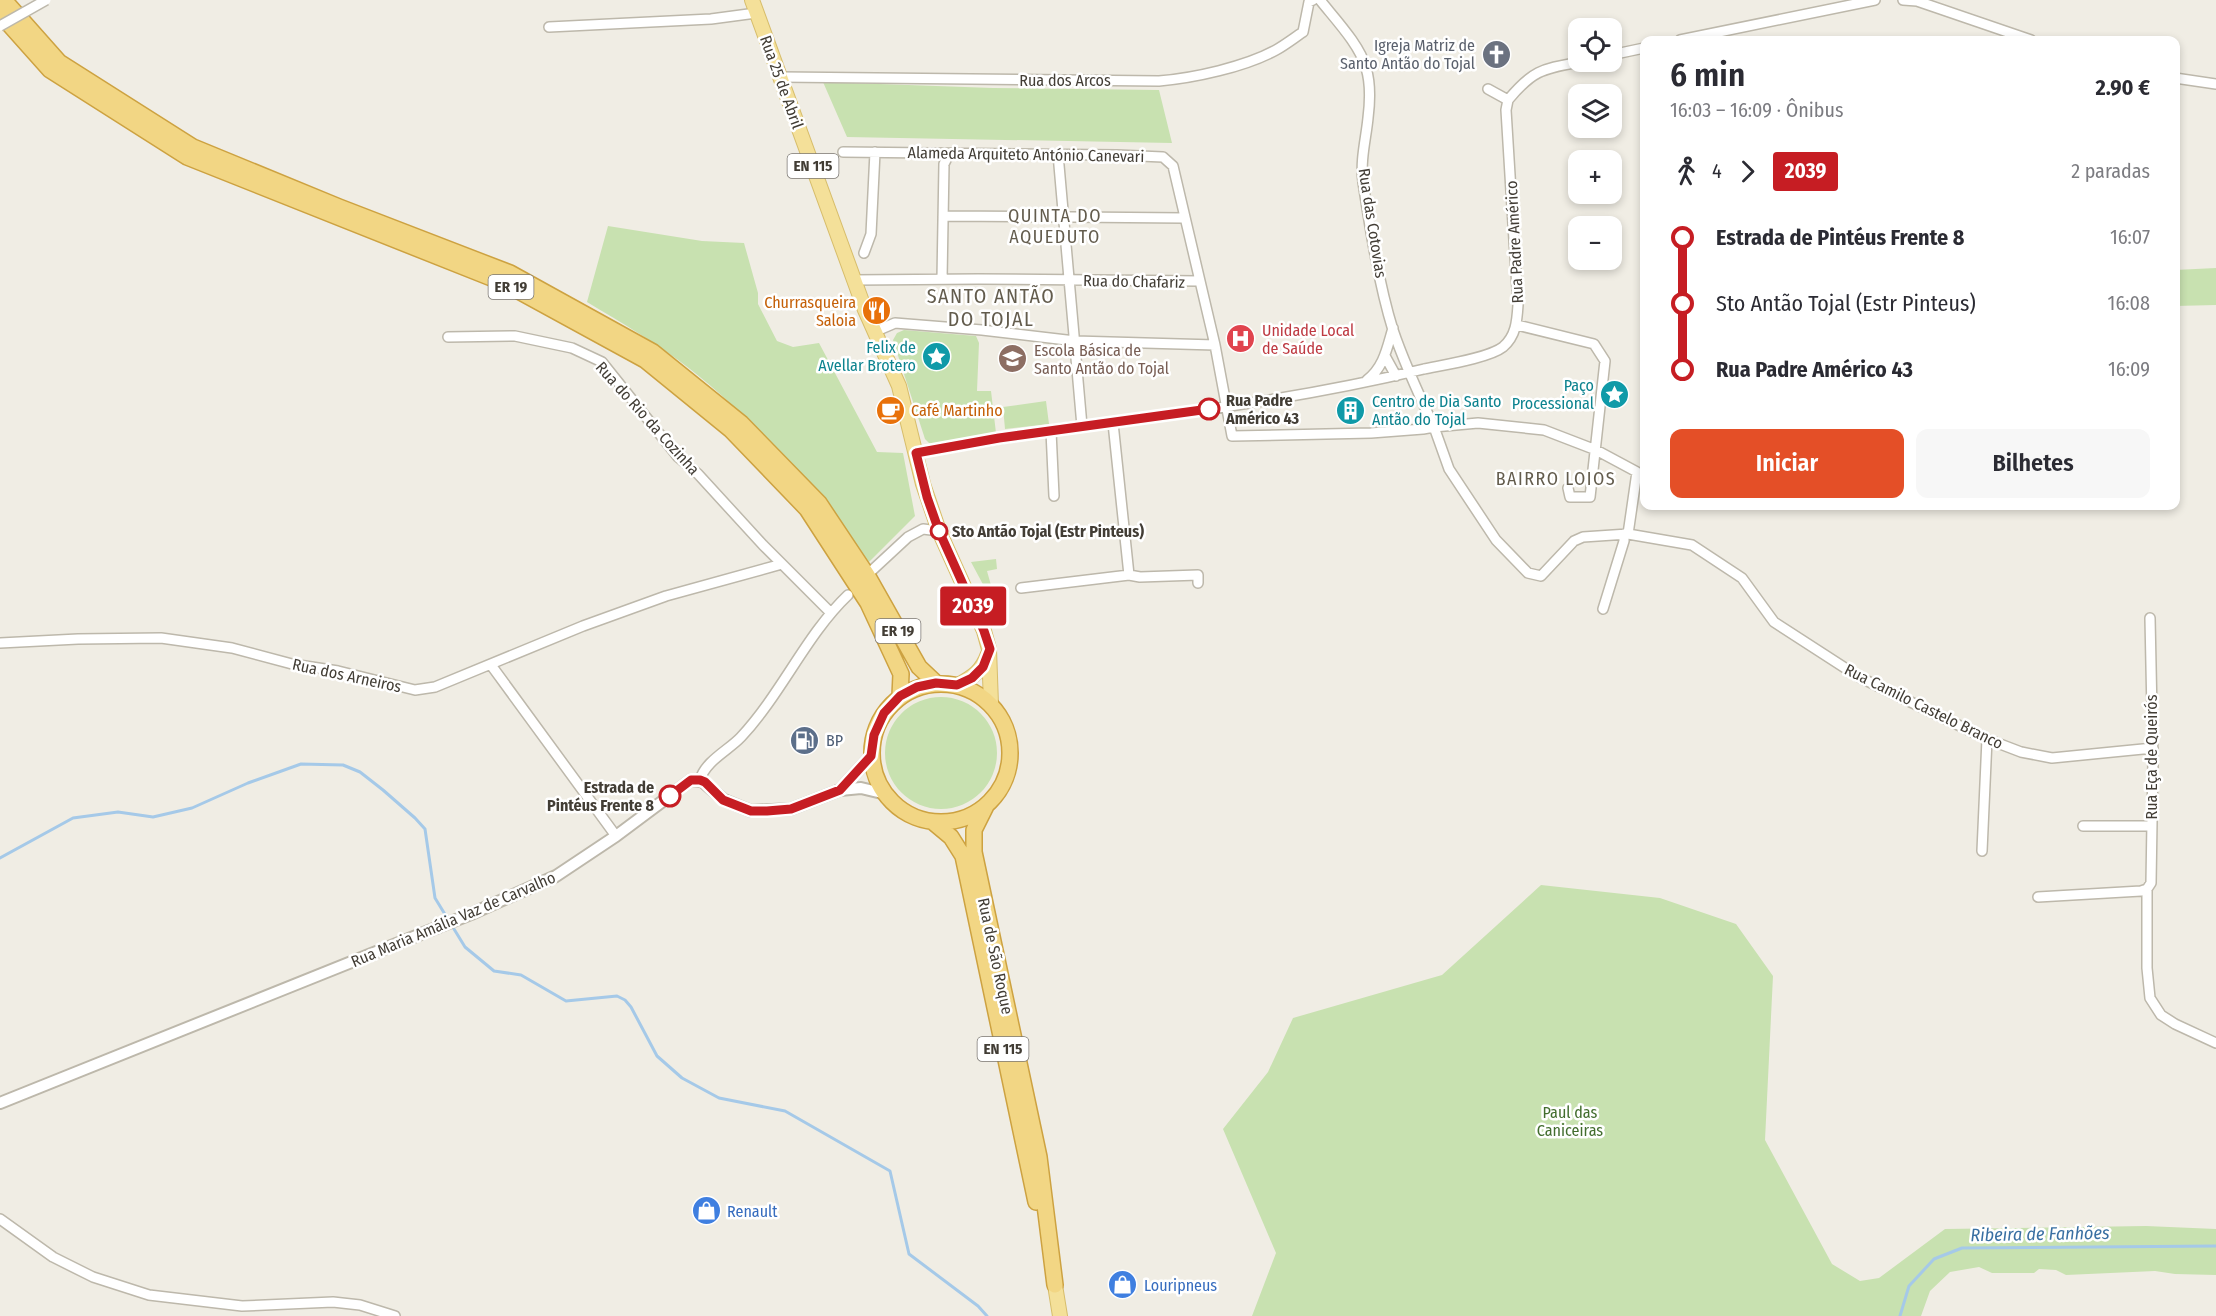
<!DOCTYPE html>
<html lang="pt">
<meta charset="utf-8">
<style>
:root{--surface:#fff;--page:#f7f7f7;--text:#2b2b33;--muted:#7c7c81;--accent:#e44f27}
body{margin:0;font-family:"Fira Sans Condensed",sans-serif;background:var(--page);color:var(--text);height:100vh;display:flex;flex-direction:column;font-size:22px;white-space:nowrap}
*{box-sizing:border-box;margin:0}
p{font-size:20px;color:var(--muted)}
.icon{flex:none;width:33px;height:33px;fill:none;stroke:currentColor;stroke-width:2;stroke-linecap:round;stroke-linejoin:round}
.map{position:relative;flex:1;overflow:hidden}
.drawer{position:absolute;left:1640px;top:36px;width:540px;height:474px;display:flex;flex-direction:column;background:var(--surface);border-radius:12px;box-shadow:0 3px 9px #0003}
.drawer>*{flex:none}
.badge{padding:0 12px;border-radius:4px;font-size:21px;line-height:39px}
.fabs{position:absolute;left:1568px;top:18px;display:grid;gap:12px}
.fabs a{display:grid;place-items:center;width:54px;height:54px;border-radius:12px;background:var(--surface);box-shadow:0 3px 9px #0003;font-size:30px}
.map>.badge{position:absolute;translate:-50% -50%;box-shadow:0 0 0 3px #fff}
.legs{display:flex;align-items:center;gap:9px;height:66px;padding:0 30px;font-size:20px}
.legs p{margin-inline-start:auto}
.head{display:flex;align-items:center;justify-content:space-between;height:102px;padding:0 30px}
h1{font-size:33px;font-weight:600;line-height:45px}
.button{display:flex;gap:12px;margin-top:auto;padding:12px 30px}
.button a{flex:1;height:69px;border-radius:12px;background:var(--accent);color:#fff;font-size:24px;font-weight:600;line-height:69px;text-align:center}
.button a+a{background:var(--page);color:var(--text)}
ul{padding:0 30px;list-style:none}
li{display:flex;align-items:center;gap:21px;height:66px;font-size:22px}
li i{display:grid;place-items:center;width:9px;height:100%;margin:0 8px;background:currentColor}
li i::after{content:'';width:15px;height:15px;margin:-8px;border:4px solid;border-radius:50%;background:var(--surface)}
li p{margin-inline-start:auto}
li:first-child i{background:linear-gradient(#0000 50%,currentColor 0)}
li:last-child i{background:linear-gradient(currentColor 50%,#0000 0)}
.map>svg:first-child{display:block}
</style>
<div class="map">
<svg width="2216" height="1316" viewBox="0 0 2216 1316">
<rect width="100%" height="100%" fill="#f0ede4"/>
<!-- green -->
<path fill="#c8e1b0" d="M823,82L993,88L1159,90L1172,143L847,137Z
M608,226L702,241L744,243L758,293V304L777,341L793,347L819,343L877,452L903,453L915,516L869,562C815,491 761,425 690,369C658,344 622,323 587,302Z
M2216,268V305L2175,306V270Z
M904,330L976,336L979,343L977,391H991L996,433L935,445L929,443L925,439L893,340L897,333Z
M1046,401L1049,424L1005,429L1003,407Z
M996,559L997,569L987,571L992,589L986,590L971,562Z
M996,597L1001,613H1004L1005,623L994,624L988,598Z
M885 753a56 56 0 1 1 112 0a56 56 0 1 1-112 0Z
M1541,885L1660,898L1736,924L1773,976L1765,1140L1832,1264L1860,1281L1879,1278L1945,1229L2146,1226L2216,1229V1275L2175,1274L2155,1271L2066,1275L2056,1270L2039,1269L2034,1273H1992L1979,1267L1950,1272L1930,1291L1921,1316H1252L1276,1253L1223,1129L1268,1072L1293,1018L1442,975Z"/>
<g fill="none" stroke-linecap="round" stroke-linejoin="round">
<!-- stream -->
<path stroke="#a5c9e8" stroke-width="3" d="M0,858L73,818L118,812L153,817L192,808L248,783L301,764L343,765L360,772L383,790L415,818L425,829L435,898L465,947L494,971L521,975L566,1001L617,996L625,1000L631,1007L657,1056L682,1078L719,1098L785,1111L890,1171L909,1254L978,1306L987,1316
M1900,1316L1909,1286L1934,1259L1962,1248L2216,1246"/>
<defs>
<path id="minor" d="M1903,0L1917,1L2031,40
M549,27L711,19L756,13
M1680,40L1875,0
M1611,55L1644,48
M781,77L1159,81C1194,78 1245,67 1276,50C1285,45 1294,38 1303,32L1309,2L1313,0
M2175,78L2216,84
M1488,89L1508,100
M1508,100C1533,70 1542,69 1579,62
M843,152L1117,155L1163,157L1173,166L1215,345L1232,436L1371,433L1423,429L1434,427C1419,395 1404,363 1393,330C1379,285 1370,228 1363,182C1360,160 1366,139 1368,118C1370,102 1371,84 1366,68C1360,45 1335,19 1320,0
M1058,154L1082,426
M943,216L1184,218
M864,253L871,234L875,152
M942,279L944,164L947,158L953,153
M854,280L978,279L1199,281
M1517,325L1594,344L1605,361L1590,497H1570L1568,488
M874,332L895,323L982,330L1075,341L1215,345
M448,337L515,336L572,348L602,362L678,457L698,474L763,545L830,612
M1385,356L1396,376
M1367,380C1384,367 1387,348 1393,328
M1113,423L1129,575
M1051,431L1054,496
M916,453C971,444 1026,433 1082,426C1197,412 1312,396 1424,369C1443,365 1489,358 1503,347C1516,336 1517,321 1518,305L1506,110L1508,100
M1628,534L1637,472L1596,450L1544,430L1478,423L1434,427L1449,469L1496,540L1528,573L1541,576L1574,541L1583,537L1628,534L1692,545L1742,578L1774,622L1859,677L1987,739L2021,752L2052,758L2153,748
M867,575L908,537L923,529L939,531
M1021,588L1129,575L1140,577L1198,575V583
M1603,609L1624,541V534
M0,643L78,639L161,638L232,648L292,664L338,671L415,690L435,687L583,626L666,596L782,564
M491,665L616,836
M700,780C705,761 729,750 741,737C782,693 806,635 848,595
M2083,826H2151
M1982,851L1987,739
M2147,889V968L2150,998L2161,1015L2175,1024L2216,1043
M2038,897L2141,891L2147,889L2151,883L2153,761L2150,618
M0,1219L53,1257L93,1277L149,1295L242,1306L333,1302L360,1305L395,1316"/>
<path id="tertiary" d="M840,790L871,756
M0,1103L471,914L556,876L616,836L691,780L702,781L724,800L751,811L791,809L840,790L861,788L886,794"/>
<path id="primary" d="M752,0L865,310L899,386L923,484L939,531L984,631L989,649L991,704
M958,685C973,677 982,671 988,654
M1055,1285L1060,1316"/>
<path id="trunk" d="M4,0L59,62L193,147L339,207L510,273L653,352L741,423L819,503L867,575L919,667L936,683
M0,14L50,70L187,157L504,283L645,360L731,430L807,509L868,603L901,674L900,696
M872 753a69 69 0 1 1 138 0a69 69 0 1 1-138 0Z
M986,806L974,830V852L1039,1157L1055,1285
M933,822L951,837L963,856L1036,1202"/>
</defs>
<!-- minor casing -->
<use href="#minor" stroke="#bdb8ab" stroke-width="12"/>
<!-- tertiary casing -->
<use href="#tertiary" stroke="#bdb8ab" stroke-width="14"/>
<!-- primary casing -->
<use href="#primary" stroke="#d7bd6b" stroke-width="16"/>
<!-- trunk casing -->
<use href="#trunk" stroke="#cda241" stroke-width="18"/>
<!-- minor -->
<use href="#minor" stroke="#fff" stroke-width="9"/>
<!-- tertiary -->
<use href="#tertiary" stroke="#fff" stroke-width="10"/>
<!-- primary -->
<use href="#primary" stroke="#f4e099" stroke-width="14"/>
<!-- trunk -->
<use href="#trunk" stroke="#f2d684" stroke-width="15"/>
<defs>
<path id="minor-bridge" d="M0,26L46,0"/>
</defs>
<!-- minor-bridge casing -->
<use href="#minor-bridge" stroke="#bdb8ab" stroke-width="12" stroke-linecap="butt"/>
<!-- minor-bridge -->
<use href="#minor-bridge" stroke="#fff" stroke-width="9"/>
</g>
<g fill="none" stroke-linecap="round" stroke-linejoin="round">
<defs>
<path id="line-1" d="M670,796L691,780H700L705,782L723,800L751,811H767L791,809L840,790L871,756L874,735L884,713L900,696L917,687L936,683L957,685L972,678L983,667L990,649L984,631L939,531L927,497L916,453L999,438L1209,409"/>
</defs>
<!-- line-1 casing -->
<use href="#line-1" stroke="#fff" stroke-width="14"/>
<!-- line-1 -->
<use href="#line-1" stroke="#c61d23" stroke-width="9"/>
</g>
<!-- icons -->
<defs>
<symbol id="church-disc" viewBox="-11 -11 22 22"><circle r="9.5" fill="#6b7280" stroke="#fff"/><path d="M-1.2-6h2.4v3.5h3.3v2.4h-3.3V6h-2.4V-.1h-3.3v-2.4h3.3Z" fill="#fff"/></symbol>
<symbol id="restaurant-disc" viewBox="-11 -11 22 22"><circle r="9.5" fill="#e8710a" stroke="#fff"/><path d="M-5-6h1v4h1v-4h1v4h1v-4h1v5L-1.5 .5V6h-2V.5L-5-1ZM5-6V6H3V1.5H1.5Q1.5-4 5-6Z" fill="#fff"/></symbol>
<symbol id="hospital-disc" viewBox="-11 -11 22 22"><circle r="9.5" fill="#e0444e" stroke="#fff"/><path d="M-5-5h3v3.5h4V-5h3V5h-3V1.5h-4V5h-3Z" fill="#fff"/></symbol>
<symbol id="sight-disc" viewBox="-11 -11 22 22"><circle r="9.5" fill="#0f9aa8" stroke="#fff"/><path d="M0-6L1.8-2.2L6-1.7L2.9 1.2L3.7 5.4L0 3.3L-3.7 5.4L-2.9 1.2L-6-1.7L-1.8-2.2Z" fill="#fff"/></symbol>
<symbol id="school-disc" viewBox="-11 -11 22 22"><circle r="9.5" fill="#8d6e63" stroke="#fff"/><path d="M0-5L7-2L0 1L-7-2ZM-4 1L0 2.5L4 1V4Q0 6-4 4Z" fill="#fff"/></symbol>
<symbol id="cafe-disc" viewBox="-11 -11 22 22"><circle r="9.5" fill="#e8710a" stroke="#fff"/><path d="M-5.5-4.5H6V0H3Q3 3.5 0 3.5H-2.5Q-5.5 3.5-5.5 0ZM3-3.2v2h1.7v-2ZM-6 4.5H4V6H-6Z" fill="#fff"/></symbol>
<symbol id="building-disc" viewBox="-11 -11 22 22"><circle r="9.5" fill="#0f9aa8" stroke="#fff"/><path d="M-4-6H4V6H1V3H-1V6H-4ZM-2.5-4.3h1.7v1.8h-1.7ZM.8-4.3h1.7v1.8H.8ZM-2.5-1h1.7V.8h-1.7ZM.8-1h1.7V.8H.8Z" fill="#fff"/></symbol>
<symbol id="fuel-disc" viewBox="-11 -11 22 22"><circle r="9.5" fill="#5c6f8a" stroke="#fff"/><path d="M-5.5-6h7V0h2V4h1.3V-2.5L3-4.5l.8-.8L6-3V5H2.5V1h-1V6h-7ZM-4.2-4.7v3.2H.2V-4.7Z" fill="#fff"/></symbol>
<symbol id="shop-disc" viewBox="-11 -11 22 22"><circle r="9.5" fill="#3f7fe0" stroke="#fff"/><path d="M-5-2.5h2.3a2.7 3.5 0 0 1 5.4 0H5L5.5 6h-11ZM-1.5-2.5h3a1.5 2.3 0 0 0-3 0Z" fill="#fff"/></symbol>
</defs>
<g fill-rule="evenodd">
<use href="#church-disc" x="1480" y="38" width="33" height="33"/>
<use href="#restaurant-disc" x="860" y="294" width="33" height="33"/>
<use href="#hospital-disc" x="1224" y="322" width="33" height="33"/>
<use href="#sight-disc" x="920" y="340" width="33" height="33"/>
<use href="#school-disc" x="996" y="342" width="33" height="33"/>
<use href="#sight-disc" x="1598" y="378" width="33" height="33"/>
<use href="#cafe-disc" x="874" y="394" width="33" height="33"/>
<use href="#building-disc" x="1334" y="394" width="33" height="33"/>
<use href="#fuel-disc" x="788" y="724" width="33" height="33"/>
<use href="#shop-disc" x="690" y="1194" width="33" height="33"/>
<use href="#shop-disc" x="1106" y="1268" width="33" height="33"/>
</g>
<!-- markers -->
<g fill="#fff" stroke="#c61d23" stroke-width="3">
<circle cx="1209" cy="409" r="10"/>
<circle cx="939" cy="531" r="8"/>
<circle cx="670" cy="796" r="10"/>
</g>
<g text-anchor="middle" stroke-width="5" stroke-linejoin="round" paint-order="stroke">
<!-- shield labels -->
<g fill="#fff" stroke="#7b7772" stroke-width="1.5">
<rect x="787.5" y="154" width="51" height="24" rx="4.5"/>
<rect x="488.5" y="275" width="45" height="24" rx="4.5"/>
<rect x="875.5" y="619" width="45" height="24" rx="4.5"/>
<rect x="977.5" y="1037" width="51" height="24" rx="4.5"/>
</g>
<g font-size="15" font-weight="bold" fill="#423d35">
<text x="813" y="171">EN 115</text>
<text x="511" y="292">ER 19</text>
<text x="898" y="636">ER 19</text>
<text x="1003" y="1054">EN 115</text>
</g>
<!-- worship labels -->
<g font-size="16" fill="#5b616d" stroke="#fff" text-anchor="end">
<text x="1475" y="51">Igreja Matriz de<tspan x="1475" dy="18">Santo Antão do Tojal</tspan></text>
</g>
<!-- street labels -->
<g font-size="16" fill="#423d35" stroke="#fff">
<text x="1065" y="86">Rua dos Arcos</text>
<text transform="translate(782 82) rotate(70)" y="6">Rua 25 de Abril</text>
<text transform="translate(1026 154) rotate(1)" y="6">Alameda Arquiteto António Canevari</text>
<text transform="translate(1373 223) rotate(81)" y="6">Rua das Cotovias</text>
<text transform="translate(1514 242) rotate(-93)" y="6">Rua Padre Américo</text>
<text transform="translate(1134 281) rotate(1)" y="6">Rua do Chafariz</text>
<text transform="translate(648 418) rotate(48)" y="6">Rua do Rio da Cozinha</text>
<text transform="translate(347 675) rotate(12)" y="6">Rua dos Arneiros</text>
<text transform="translate(1924 706) rotate(26)" y="6">Rua Camilo Castelo Branco</text>
<text transform="translate(2151 757) rotate(-90)" y="6">Rua Eça de Queirós</text>
<text transform="translate(453 919) rotate(-23)" y="6">Rua Maria Amália Vaz de Carvalho</text>
<text transform="translate(996 956) rotate(78)" y="6">Rua de São Roque</text>
</g>
<!-- food labels -->
<g font-size="16" fill="#c56008" stroke="#fff" text-anchor="end">
<text x="856" y="308">Churrasqueira<tspan x="856" dy="18">Saloia</tspan></text>
<text x="911" y="416" text-anchor="start">Café Martinho</text>
</g>
<!-- health labels -->
<g font-size="16" fill="#be3a42" stroke="#fff" text-anchor="start">
<text x="1262" y="336">Unidade Local<tspan x="1262" dy="18">de Saúde</tspan></text>
</g>
<!-- culture labels -->
<g font-size="16" fill="#0d838f" stroke="#fff" text-anchor="end">
<text x="916" y="353">Felix de<tspan x="916" dy="18">Avellar Brotero</tspan></text>
<text x="1594" y="391">Paço<tspan x="1594" dy="18">Processional</tspan></text>
<text x="1372" y="407" text-anchor="start">Centro de Dia Santo<tspan x="1372" dy="18">Antão do Tojal</tspan></text>
</g>
<!-- education labels -->
<g font-size="16" fill="#785e54" stroke="#fff" text-anchor="start">
<text x="1034" y="356">Escola Básica de<tspan x="1034" dy="18">Santo Antão do Tojal</tspan></text>
</g>
<!-- stop labels -->
<g font-size="16" font-weight="bold" fill="#423d35" stroke="#fff" text-anchor="start">
<text x="1226" y="406">Rua Padre<tspan x="1226" dy="18">Américo 43</tspan></text>
<text x="952" y="537">Sto Antão Tojal (Estr Pinteus)</text>
<text x="654" y="793" text-anchor="end">Estrada de<tspan x="654" dy="18">Pintéus Frente 8</tspan></text>
</g>
<!-- service labels -->
<g font-size="16" fill="#4e5e75" stroke="#fff" text-anchor="start">
<text x="826" y="746">BP</text>
</g>
<!-- park labels -->
<g font-size="16" fill="#426d2e" stroke="#fff">
<text x="1570" y="1118">Paul das<tspan x="1570" dy="18">Caniceiras</tspan></text>
</g>
<!-- shop labels -->
<g font-size="16" fill="#366cbe" stroke="#fff" text-anchor="start">
<text x="727" y="1217">Renault</text>
<text x="1144" y="1291">Louripneus</text>
</g>
<!-- neighbourhood labels -->
<g font-size="18" letter-spacing="1.5" fill="#635c4d" stroke="#fff">
<text x="1055" y="222">QUINTA DO<tspan x="1055" dy="21">AQUEDUTO</tspan></text>
<text x="1556" y="485">BAIRRO LOIOS</text>
</g>
<!-- water labels -->
<g font-size="18" font-style="italic" fill="#396fa2" stroke="#fff">
<text transform="translate(2040 1234) rotate(-1)" y="6">Ribeira de Fanhões</text>
</g>
<!-- quarter labels -->
<g font-size="20" letter-spacing="1.5" fill="#635c4d" stroke="#fff">
<text x="991" y="303">SANTO ANTÃO<tspan x="991" dy="23">DO TOJAL</tspan></text>
</g>
</g>
</svg>
<div class="fabs">
<a><svg class="icon" aria-label="locate" viewBox="0 0 24 24"><circle cx="12" cy="12" r="6"/><path d="M12 2v4M12 18v4M2 12h4M18 12h4"/></svg></a>
<a><svg class="icon" aria-label="layers" viewBox="0 0 24 24"><path d="M12 4l9 5-9 5-9-5zM3 14l9 5 9-5"/></svg></a>
<a>+</a>
<a>−</a>
</div>
<b class="badge" style="left:973px;top:606px;background:#c61d23;color:#fff">2039</b>
<section class="drawer">
<div class="head"><div><h1>6 min</h1><p>16:03 – 16:09 · Ônibus</p></div><b>2.90 €</b></div>
<div class="legs"><svg class="icon" aria-label="walk" viewBox="0 0 24 24"><circle cx="13" cy="4" r="2"/><path d="M13 8l-2 6 4 7M11 14l-3 7M7 12l3-4h3l4 4"/></svg>4<svg class="icon" aria-label="forward" viewBox="0 0 24 24"><path d="M9 5l7 7-7 7"/></svg><b class="badge" style="background:#c61d23;color:#fff">2039</b><p>2 paradas</p></div>
<ul>
<li><i style="color:#c61d23"></i><b>Estrada de Pintéus Frente 8</b><p>16:07</p></li>
<li><i style="color:#c61d23"></i><span>Sto Antão Tojal (Estr Pinteus)</span><p>16:08</p></li>
<li><i style="color:#c61d23"></i><b>Rua Padre Américo 43</b><p>16:09</p></li>
</ul>
<div class="button"><a>Iniciar</a><a>Bilhetes</a></div>
</section>
</div>
